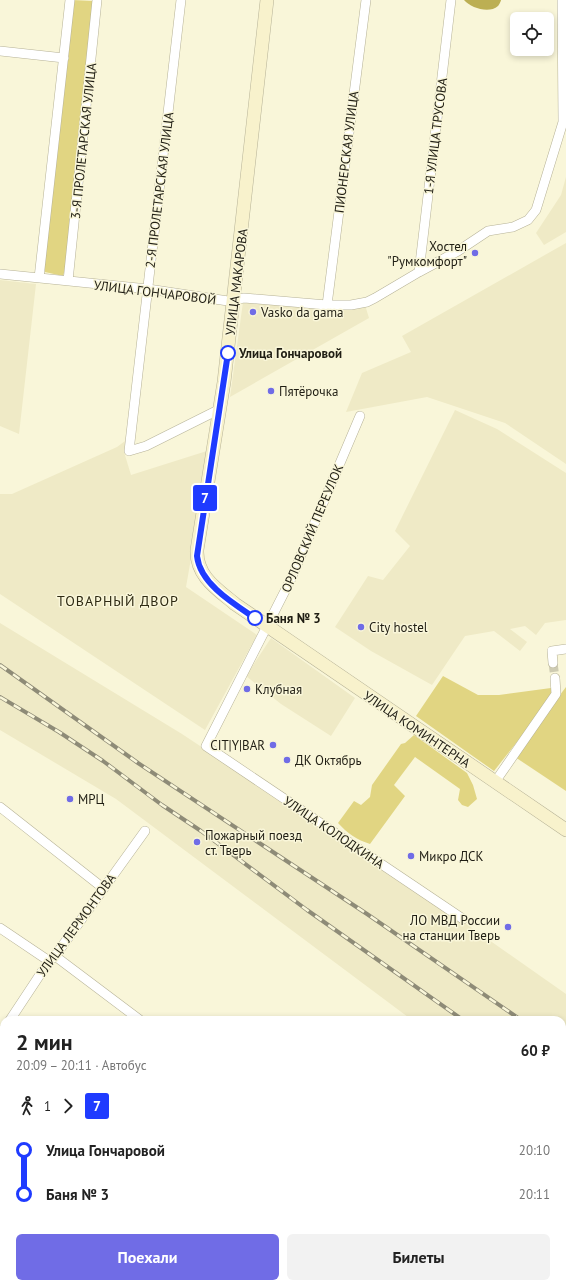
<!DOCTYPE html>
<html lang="ru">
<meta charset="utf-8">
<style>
:root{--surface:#fff;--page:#f2f2f2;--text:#222;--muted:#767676;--accent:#706ce6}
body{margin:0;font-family:"PT Sans",sans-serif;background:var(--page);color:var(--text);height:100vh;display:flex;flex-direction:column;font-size:15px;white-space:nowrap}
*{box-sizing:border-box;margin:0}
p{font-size:13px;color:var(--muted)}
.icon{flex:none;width:22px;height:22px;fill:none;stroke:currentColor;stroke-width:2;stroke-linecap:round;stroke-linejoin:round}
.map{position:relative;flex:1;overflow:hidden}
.drawer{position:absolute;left:0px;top:1016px;width:566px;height:272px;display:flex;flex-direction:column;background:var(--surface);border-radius:12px 12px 0 0;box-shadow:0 2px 6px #0003}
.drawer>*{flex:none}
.badge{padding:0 8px;border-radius:3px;font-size:14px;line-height:26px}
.fabs{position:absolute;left:510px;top:12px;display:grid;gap:8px}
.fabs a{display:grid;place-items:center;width:44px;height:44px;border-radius:6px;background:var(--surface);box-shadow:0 2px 6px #0003;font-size:20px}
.map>.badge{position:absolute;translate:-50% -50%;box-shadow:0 0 0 2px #fff}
.legs{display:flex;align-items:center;gap:6px;height:44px;padding:0 16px;font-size:13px}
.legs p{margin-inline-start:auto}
.summary{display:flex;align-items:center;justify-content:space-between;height:68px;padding:0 16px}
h1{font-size:22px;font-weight:700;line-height:30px}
.action{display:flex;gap:8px;margin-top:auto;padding:8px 16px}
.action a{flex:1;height:46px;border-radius:6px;background:var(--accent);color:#fff;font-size:16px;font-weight:700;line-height:46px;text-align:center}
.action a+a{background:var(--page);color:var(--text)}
ul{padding:0 16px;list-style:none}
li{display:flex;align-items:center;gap:14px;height:44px;font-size:15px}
li i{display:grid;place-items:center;width:6px;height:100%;margin:0 5px;background:currentColor}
li i::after{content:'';width:10px;height:10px;margin:-5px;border:3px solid;border-radius:50%;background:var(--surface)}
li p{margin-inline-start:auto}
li:first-child i{background:linear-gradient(#0000 50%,currentColor 0)}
li:last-child i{background:linear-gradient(currentColor 50%,#0000 0)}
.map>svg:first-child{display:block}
</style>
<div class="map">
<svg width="566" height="1288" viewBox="0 0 566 1288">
<rect width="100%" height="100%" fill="#f9f6d9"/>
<!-- built -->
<path fill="#efeac6" d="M566,177V232L544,245L536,233L561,195Z
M566,243V464L505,423L427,397L346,412L362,373L411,352L402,336Z
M0,280L36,284L19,434L0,426Z
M243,302L365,305L369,318L230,397Z
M455,410L497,429L566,473V620L545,623L536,635L525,626L510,629L527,642L520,651L494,631L465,636L432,685L371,651L335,627L368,576L383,580L410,546L395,531Z
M125,441L124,452L131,475L210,450L186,587L257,635L205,730L0,594V494H12L117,447Z
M0,623L182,734L438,904L566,994V1135L562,1132V1020H412L116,799L0,730Z
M271,638L355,698L331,736L281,704L246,676Z
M0,1131L4,1135V1202L0,1200Z
M562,1133L566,1136V1236L562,1238Z"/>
<!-- green -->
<path fill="#e1d582" d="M72,0L93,1L66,266L63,276L45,272L44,256Z
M443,676L478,695H499L551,688V699L494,771L416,716Z
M566,687V791L515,757L543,717Z
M414,735L467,773L473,785L477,799L468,807L462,805L458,800L460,789L415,757L394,785L405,796L370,844C357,840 347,833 338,823L354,801L361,805L370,797L372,785L401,744L405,743Z"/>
<!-- water -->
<path fill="#bcaf53" d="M464,0H501C501,1 499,5 498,6C489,14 471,8 464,0Z"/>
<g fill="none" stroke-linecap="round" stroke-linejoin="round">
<!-- minor-tunnel -->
<path stroke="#cecbb2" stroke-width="9" stroke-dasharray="9 4.5" stroke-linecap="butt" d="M553,663L555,678"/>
<defs>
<path id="minor" d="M181,0L129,451L146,446L220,409
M0,51L64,58
M419,272L451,0
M0,274L148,289L228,301L244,298L327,305H351L367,302L375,298L419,272L458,251L488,231L513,227L528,220L536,210L563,122L562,0
M39,278L70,0
M68,281L97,0
M327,305L366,0
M360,416L290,581L206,746L463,919
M553,663L552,651L566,649
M495,782L556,694L555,678
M0,807L103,888
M0,928L49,961
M55,956L140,1020
M10,1020L49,961L55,956L145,831
M0,1036L4,1029
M0,1207L4,1208
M176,1284L183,1288
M519,1284L525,1288"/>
<path id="secondary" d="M267,0L224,382L197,550C196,576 217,589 235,604L566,830"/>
</defs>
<!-- minor casing -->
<use href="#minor" stroke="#b6b297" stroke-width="10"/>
<!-- secondary casing -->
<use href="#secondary" stroke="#b6b297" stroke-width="14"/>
<!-- minor -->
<use href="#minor" stroke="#fff" stroke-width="9"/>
<!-- secondary -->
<use href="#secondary" stroke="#f8f2cc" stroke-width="13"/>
<defs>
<path id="rail" d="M0,665L138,763L367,914L521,1020
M0,697L59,732L103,761L162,805L201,831L307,910L463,1020
M562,1048L566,1051
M562,1093L566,1096"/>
</defs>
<!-- rail casing -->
<use href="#rail" stroke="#8e8b77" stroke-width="4"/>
<!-- rail -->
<use href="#rail" stroke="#f9f6d9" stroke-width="2.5" stroke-dasharray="8" stroke-linecap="butt"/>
</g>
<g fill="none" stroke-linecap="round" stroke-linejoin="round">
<defs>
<path id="line-1" d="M228,353L197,556C200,584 234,604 255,618"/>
</defs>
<!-- line-1 casing -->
<use href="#line-1" stroke="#fff" stroke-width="9"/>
<!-- line-1 -->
<use href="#line-1" stroke="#1f3bff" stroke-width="6"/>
</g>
<!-- markers -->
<g fill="#706ce6" stroke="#f9f6d9" stroke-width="1.5">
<circle cx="475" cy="253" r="4"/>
<circle cx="253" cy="312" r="4"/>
<circle cx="271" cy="391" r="4"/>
<circle cx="361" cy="627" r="4"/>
<circle cx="247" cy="689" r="4"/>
<circle cx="273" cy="745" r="4"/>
<circle cx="287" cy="760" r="4"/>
<circle cx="70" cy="799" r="4"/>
<circle cx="197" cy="842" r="4"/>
<circle cx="411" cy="856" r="4"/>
<circle cx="508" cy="927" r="4"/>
</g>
<g fill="#fff" stroke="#1f3bff" stroke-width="2">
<circle cx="228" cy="353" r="7"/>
<circle cx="255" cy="618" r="7"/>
</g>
<g text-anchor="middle" stroke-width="3" stroke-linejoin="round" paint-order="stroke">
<!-- street labels -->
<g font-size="13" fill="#201e14" stroke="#f9f6d9">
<text transform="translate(435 136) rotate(-83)" y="5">1-Я УЛИЦА ТРУСОВА</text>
<text transform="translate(83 141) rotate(-84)" y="5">3-Я ПРОЛЕТАРСКАЯ УЛИЦА</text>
<text transform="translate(346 152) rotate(-83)" y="5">ПИОНЕРСКАЯ УЛИЦА</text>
<text transform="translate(159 190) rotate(-83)" y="5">2-Я ПРОЛЕТАРСКАЯ УЛИЦА</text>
<text transform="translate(236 282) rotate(-83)" y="5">УЛИЦА МАКАРОВА</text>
<text transform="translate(155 292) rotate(7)" y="5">УЛИЦА ГОНЧАРОВОЙ</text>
<text transform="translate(312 528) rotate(-67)" y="5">ОРЛОВСКИЙ ПЕРЕУЛОК</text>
<text transform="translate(417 729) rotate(34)" y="5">УЛИЦА КОМИНТЕРНА</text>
<text transform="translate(334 832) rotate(34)" y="5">УЛИЦА КОЛОДКИНА</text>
<text transform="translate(76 925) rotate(-54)" y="5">УЛИЦА ЛЕРМОНТОВА</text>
</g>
<!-- poi labels -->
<g font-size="13" fill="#201e14" stroke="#f9f6d9" text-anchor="start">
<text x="467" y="251" text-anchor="end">Хостел<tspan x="467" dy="15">"Румкомфорт"</tspan></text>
<text x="261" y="317">Vasko da gama</text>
<text x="279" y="396">Пятёрочка</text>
<text x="369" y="632">City hostel</text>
<text x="255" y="694">Клубная</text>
<text x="265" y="750" text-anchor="end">CIT|Y|BAR</text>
<text x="295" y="765">ДК Октябрь</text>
<text x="78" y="804">МРЦ</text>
<text x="205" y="840">Пожарный поезд<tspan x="205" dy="15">ст. Тверь</tspan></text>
<text x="419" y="861">Микро ДСК</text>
<text x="500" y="925" text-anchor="end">ЛО МВД России<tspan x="500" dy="15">на станции Тверь</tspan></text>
</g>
<!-- stop labels -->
<g font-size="13" font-weight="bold" fill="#201e14" stroke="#f9f6d9" text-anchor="start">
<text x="239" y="358">Улица Гончаровой</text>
<text x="266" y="623">Баня № 3</text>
</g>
<!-- neighbourhood labels -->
<g font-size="14" letter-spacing="1" fill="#2e2a13" stroke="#f9f6d9">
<text x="118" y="606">ТОВАРНЫЙ ДВОР</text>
</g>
</g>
</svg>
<div class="fabs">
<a><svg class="icon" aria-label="locate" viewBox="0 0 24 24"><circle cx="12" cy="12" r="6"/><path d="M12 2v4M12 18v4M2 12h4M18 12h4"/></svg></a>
</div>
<b class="badge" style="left:205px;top:498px;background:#1f3bff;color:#fff">7</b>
<section class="drawer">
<div class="summary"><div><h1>2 мин</h1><p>20:09 – 20:11 · Автобус</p></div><b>60 ₽</b></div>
<div class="legs"><svg class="icon" aria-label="walk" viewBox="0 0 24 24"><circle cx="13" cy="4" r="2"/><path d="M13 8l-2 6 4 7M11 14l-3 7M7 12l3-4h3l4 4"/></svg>1<svg class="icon" aria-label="forward" viewBox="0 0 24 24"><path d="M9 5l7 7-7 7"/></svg><b class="badge" style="background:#1f3bff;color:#fff">7</b></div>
<ul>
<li><i style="color:#1f3bff"></i><b>Улица Гончаровой</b><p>20:10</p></li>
<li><i style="color:#1f3bff"></i><b>Баня № 3</b><p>20:11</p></li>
</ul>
<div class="action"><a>Поехали</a><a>Билеты</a></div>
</section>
</div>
